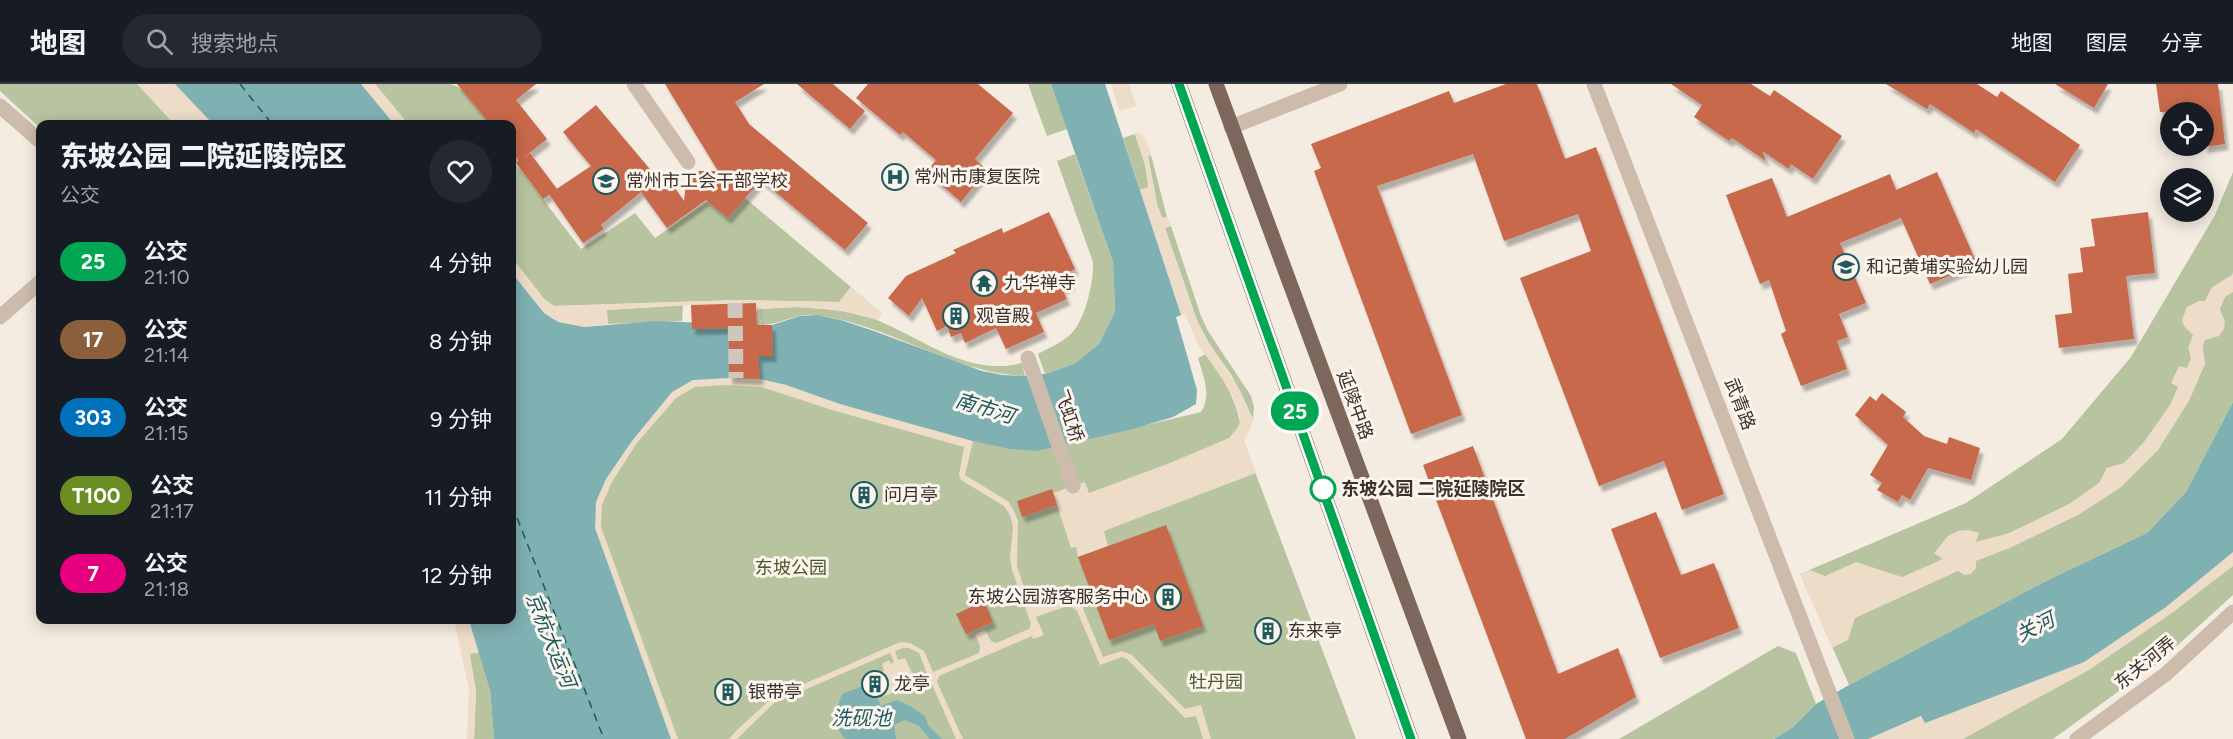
<!DOCTYPE html>
<html lang="zh">
<meta charset="utf-8">
<style>
:root{--surface:#171b24;--page:#242831;--text:#f1f3f6;--muted:#9ea1a6;--line:#363941}
body{margin:0;font-family:Figtree,"Noto Sans SC",sans-serif;background:var(--page);color:var(--text);height:100vh;display:flex;flex-direction:column;font-size:22px;white-space:nowrap}
*{box-sizing:border-box;margin:0}
p{font-size:20px;color:var(--muted)}
.icon{flex:none;width:33px;height:33px;fill:none;stroke:currentColor;stroke-width:2;stroke-linecap:round;stroke-linejoin:round}
.map{position:relative;flex:1;overflow:hidden}
.side{position:absolute;left:36px;top:36px;width:480px;height:504px;display:flex;flex-direction:column;background:var(--surface);border-radius:12px;box-shadow:0 3px 15px #0003}
.side>*{flex:none}
.badge{padding:0 12px;border-radius:20px;font-size:21px;line-height:39px}
.fabs{position:absolute;left:2160px;top:18px;display:grid;gap:12px}
.fabs a{display:grid;place-items:center;width:54px;height:54px;border-radius:50%;background:var(--surface);box-shadow:0 3px 15px #0003;font-size:30px}
.map>.badge{position:absolute;translate:-50% -50%;box-shadow:0 0 0 3px #fff}
.round{display:grid;place-items:center;flex:none;width:63px;height:63px;border-radius:32px;background:var(--page)}
.headline{display:flex;align-items:center;justify-content:space-between;height:102px;padding:0 24px}
h1{font-size:28px;font-weight:800;line-height:45px}
ul{padding:0;list-style:none}
li{display:flex;align-items:center;gap:18px;height:78px;padding:0 24px}
li div{flex:1}
li b{display:block;font-size:22px}
li em{font-style:normal}
li .badge{min-width:66px;font-weight:700;text-align:center}
header{display:flex;align-items:center;gap:36px;box-sizing:border-box;height:84px;padding:0 30px;background:var(--surface);border-bottom:2px solid var(--line)}
header strong{font-size:28px}
nav{display:flex;gap:33px;margin-inline-start:auto;font-size:21px}
.search{width:420px;height:54px;background:var(--page);display:flex;align-items:center;gap:15px;box-sizing:border-box;padding:0 21px;border-radius:33px;color:var(--muted);font-size:22px}
.map>svg:first-child{display:block}
</style>
<header>
<strong>地图</strong>
<div class="search"><svg class="icon" aria-label="search" viewBox="0 0 24 24"><circle cx="10" cy="10" r="6"/><path d="M15 15l6 6"/></svg>搜索地点</div>
<nav><a>地图</a><a>图层</a><a>分享</a></nav>
</header>
<div class="map">
<svg width="2233" height="655" viewBox="0 0 2233 655">
<defs>
<filter id="shadow"><feDropShadow dx="3.5" dy="6" stdDeviation="1.5" flood-color="#0004"/></filter>
</defs>
<rect width="100%" height="100%" fill="#f4ebe1"/>
<!-- green -->
<path fill="#b8c4a0" d="M0,0H175L213,40H40V44L0,7Z
M375,0H451L461,4L490,40H408Z
M1028,0H1051L1067,45L1047,52Z
M1135,50L1145,81L1149,103L1140,106L1123,54Z
M512,67L519,77L516,80L581,165L635,129L655,154L708,117L745,114L851,203L839,218L738,216L554,222L544,215L512,174Z
M1075,70L1113,178L1115,227L1099,260L1074,280L1045,290L1038,270C1049,264 1061,259 1071,250C1085,236 1094,198 1093,178L1057,77Z
M1151,71L1167,133L1162,134L1157,120L1148,72Z
M2233,88V318L2186,408L2147,449L2046,497L1849,601L1800,490L1966,419L2062,355L2131,273L2215,131Z
M1171,142L1201,232L1208,247L1251,312L1254,323L1253,335L1232,292L1201,248L1165,144Z
M683,221L682,237L608,240L606,226Z
M797,223C824,225 854,226 879,237C925,256 968,293 1022,279L1025,292C950,289 888,239 814,231C796,229 779,241 761,241L759,225Z
M1206,270C1228,302 1238,317 1243,356L1356,655H671L595,444L596,418L672,308L729,294L1038,367L1201,328C1212,311 1203,291 1198,274Z
M2233,468V511L2159,578L2053,655H1868L1925,639L2084,578L2166,523Z
M1778,562L1796,569L1816,620L1792,644L1774,655H1619Z
M480,568L490,606L494,655H474L476,607L469,570Z"/>
<!-- plaza -->
<path fill="#ecdcc8" fill-rule="evenodd" d="M137,0H175L213,40H174Z
M361,0H375L408,40H394Z
M1111,0H1129L1136,22L1120,27Z
M1138,48L1146,55L1151,71L1148,72L1157,120L1162,134L1167,133L1171,142L1165,144L1196,234L1209,259L1240,306L1253,335L1250,346L1244,356L1256,389L1104,447L1108,462L1078,473L1076,463L1071,464L1053,409L1085,398L1089,409L1170,379L1229,354L1238,343L1241,335L1233,313L1226,300L1197,259L1185,230L1181,231L1140,106L1148,103L1145,81L1135,50Z
M512,174L544,215L554,222L738,216L839,218L851,203L882,229L878,236L838,226L797,223L759,225L761,241H757L756,219L691,221L607,226L608,240L584,243L558,238L544,229L512,189Z
M2233,188V208L2225,213L2220,225L2225,238L2224,245L2219,252L2205,256L2203,262L2205,280L2189,317L2158,366L2120,404L2078,431L2012,463L1976,477V484L1971,490L1964,491L1958,487L1855,534L1848,556L1832,564L1800,490L1810,486L1825,492L1856,478L1902,493L1943,475L1934,469L1948,452L1958,447L1969,446L1979,449L1976,458L2009,449L2069,420L2099,399L2107,384L2124,379L2144,358L2170,321L2178,303L2171,299L2179,282L2187,284L2191,274L2188,264L2193,251L2184,242L2182,236L2187,223L2199,217H2205L2212,203L2232,191Z
M729,294L760,295L786,301L840,320L973,357L965,391L1009,418L1014,427L1018,437L1017,482L1029,518L1034,517L1032,511L1043,508L1049,522L1070,514L1082,522L1103,573L1121,567L1132,571L1185,625L1201,621L1211,655H1203L1196,632L1185,634L1127,575L1122,573L1100,581L1077,527L1070,521L1036,533L1044,551L1033,555L1032,552L939,592L937,598L963,655H956L930,596L884,612L883,609L886,607L883,600L889,597L886,590L883,591L882,589L884,587L882,580L889,576L891,580L894,578L890,569L774,619L737,655H729L737,646L772,614L900,558L910,559L924,567L933,588L979,569L980,562L975,550L985,546L991,557L996,559L1029,545L1031,540L1012,486L1010,474L1013,442L1010,431L1004,422L961,396L959,391L964,363L832,326L761,303L727,301L695,303L676,314L636,360L612,398L602,421L601,443L678,655H671L595,444L596,418L606,395L632,357L672,308L693,296ZM903,564H909L919,569L927,590L926,593L915,596L905,574L898,576L895,567Z
M2233,468V482L2172,529L2089,586L1963,655H1868L1922,632L1925,639L2084,578L2166,523Z
M454,536H469L480,568L470,570L476,607L474,655H467L469,606Z"/>
<!-- water -->
<path fill="#7fb0b2" d="M175,0H361L394,40H213Z
M1051,0H1105L1181,231L1176,233L1197,306L1196,320L1173,333L1133,345L1038,367L1010,365L973,357L840,320L786,301L760,295L729,294L693,296L672,308L632,357L606,395L596,418L595,444L671,655H494L490,606L469,536H512V189L544,229L558,238L584,243L656,237L757,241H772L800,232L817,231L841,236L871,246L982,287L1003,291L1025,292L1045,290L1074,280L1099,260L1115,227L1113,178Z
M2233,318V468L2166,523L2084,578L1925,639L1921,632L1868,655H1774L1792,644L1816,620L1849,601L2046,497L2147,449L2186,408Z
M871,599L881,622L897,616L910,622L925,632L928,641L942,655H930L919,642L905,636L894,641L896,655H846C831,641 836,627 842,610Z"/>
<g fill="none" stroke-linecap="round" stroke-linejoin="round">
<!-- ferry -->
<path stroke="#1f5a5e" stroke-width="1.5" stroke-dasharray="8 6" stroke-linecap="butt" d="M240,0L272,40
M512,421L604,655"/>
</g>
<!-- building -->
<path fill="#c8694b" filter="url(#shadow)" d="M457,0H536L516,16L547,55L519,77L512,67V40H490Z
M665,0H764L735,18L749,40L868,139L845,166L761,96L728,134L706,116L667,144L641,108L601,141L604,145L583,159L549,110L591,82L563,48L596,21L659,96L666,91L684,117L687,87H718Z
M797,0H833L865,27L850,45Z
M868,0H978L1013,29L975,75L987,86L961,118L926,88L936,76L903,48L900,51L856,14Z
M1506,0H1537L1565,75L1596,63L1724,410L1682,426L1664,377L1599,402L1520,194L1591,167L1578,130L1504,157L1473,70L1377,102L1462,331L1411,350L1314,87L1321,84L1311,60L1449,7L1454,19Z
M1671,0H1751L1770,12L1774,6L1842,52L1813,95L1791,80L1789,85L1762,67L1766,77L1732,54L1729,57L1694,33L1702,21Z
M1886,0H1977L1997,13L2001,7L2080,61L2055,98L1976,45L1974,49L1930,20L1927,25Z
M2055,0H2108L2094,24Z
M2156,0H2218L2225,60L2204,63V28H2160Z
M530,69L557,105L543,115L516,79Z
M1937,88L1977,180L1930,200L1901,134L1840,159L1866,219L1839,230L1848,253L1837,257L1847,285L1801,302L1781,250L1786,247L1769,196L1760,200L1726,111L1772,94L1787,133L1890,90L1896,106Z
M1049,128L1075,185L1066,190L1071,200L1062,205L1067,215L1036,229L1044,248L1006,265L996,244L965,259L961,249L951,253L947,242L937,247L922,214L909,232L888,214L906,192L956,169L953,166L1002,144L1003,149Z
M2148,128L2155,189L2126,192L2134,255L2059,264L2055,231L2072,229L2068,190L2083,188L2080,164L2095,162L2091,135Z
M756,219L757,241H772L773,272H758L760,295L729,294V244L692,245L691,221Z
M1882,309L1906,328L1903,333L1924,352L1947,360L1949,353L1980,364L1971,396L1928,384L1910,416L1902,411L1898,418L1877,406L1882,399L1870,391L1888,361L1855,331L1870,312L1876,317Z
M1473,362L1558,590L1618,564L1636,613L1565,655H1526L1423,381Z
M1052,405L1057,421L1022,433L1017,417Z
M1656,428L1681,491L1714,479L1739,544L1660,574L1611,445Z
M1166,441L1203,542L1160,557L1154,540L1109,556L1078,473Z
M984,517L993,538L966,550L956,530Z"/>
<g fill="none" stroke-linecap="round" stroke-linejoin="round">
<!-- minor-tunnel -->
<path stroke="#cfc6bd" stroke-width="15" stroke-dasharray="15 8" stroke-linecap="butt" d="M735,219L736,294"/>
<!-- minor -->
<path stroke="#cdbbac" stroke-width="15" d="M634,0L688,78
M1594,0L1847,655
M0,22L40,57
M1231,43L1340,0
M0,233L40,198
M1028,274L1073,402
M2077,655L2166,590L2233,528"/>
<!-- major -->
<path stroke="#7d675c" stroke-width="15" d="M1179,0L1411,655
M1216,0L1459,655"/>
</g>
<g fill="none" stroke-linecap="round" stroke-linejoin="round">
<defs>
<path id="line" d="M1179,0L1411,655"/>
</defs>
<!-- line casing -->
<use href="#line" stroke="#fff" stroke-width="14"/>
<!-- line -->
<use href="#line" stroke="#00a651" stroke-width="9"/>
</g>
<!-- icons -->
<defs>
<symbol id="hospital-ring" viewBox="-11 -11 22 22"><circle r="9.5" fill="#fbf5ee" stroke="#1f5a5e" stroke-width="1.5"/><path d="M-5-5h3v3.5h4V-5h3V5h-3V1.5h-4V5h-3Z" fill="#1f5a5e"/></symbol>
<symbol id="school-ring" viewBox="-11 -11 22 22"><circle r="9.5" fill="#fbf5ee" stroke="#1f5a5e" stroke-width="1.5"/><path d="M0-5L7-2L0 1L-7-2ZM-4 1L0 2.5L4 1V4Q0 6-4 4Z" fill="#1f5a5e"/></symbol>
<symbol id="temple-ring" viewBox="-11 -11 22 22"><circle r="9.5" fill="#fbf5ee" stroke="#1f5a5e" stroke-width="1.5"/><path d="M0-6L5-2H3V0L6.5 2.5H4V6H1.5V3h-3V6H-4V2.5H-6.5L-3 0V-2H-5Z" fill="#1f5a5e"/></symbol>
<symbol id="building-ring" viewBox="-11 -11 22 22"><circle r="9.5" fill="#fbf5ee" stroke="#1f5a5e" stroke-width="1.5"/><path d="M-4-6H4V6H1V3H-1V6H-4ZM-2.5-4.3h1.7v1.8h-1.7ZM.8-4.3h1.7v1.8H.8ZM-2.5-1h1.7V.8h-1.7ZM.8-1h1.7V.8H.8Z" fill="#1f5a5e"/></symbol>
</defs>
<g fill-rule="evenodd">
<use href="#hospital-ring" x="880" y="78" width="30" height="30"/>
<use href="#school-ring" x="591" y="82" width="30" height="30"/>
<use href="#school-ring" x="1831" y="168" width="30" height="30"/>
<use href="#temple-ring" x="969" y="184" width="30" height="30"/>
<use href="#building-ring" x="941" y="217" width="30" height="30"/>
<use href="#building-ring" x="849" y="396" width="30" height="30"/>
<use href="#building-ring" x="1153" y="498" width="30" height="30"/>
<use href="#building-ring" x="1253" y="532" width="30" height="30"/>
<use href="#building-ring" x="860" y="585" width="30" height="30"/>
<use href="#building-ring" x="713" y="593" width="30" height="30"/>
</g>
<!-- markers -->
<circle fill="#fff" stroke="#00a651" stroke-width="3" cx="1323" cy="405" r="12"/>
<g text-anchor="middle" stroke-width="6" stroke-linejoin="round" paint-order="stroke">
<!-- poi labels -->
<g font-size="18" fill="#3b302b" stroke="#fbf5ee" text-anchor="start">
<text x="914" y="99">常州市康复医院</text>
<text x="626" y="103">常州市工会干部学校</text>
<text x="1866" y="189">和记黄埔实验幼儿园</text>
<text x="1004" y="205">九华禅寺</text>
<text x="976" y="238">观音殿</text>
<text x="884" y="417">问月亭</text>
<text x="1148" y="519" text-anchor="end">东坡公园游客服务中心</text>
<text x="1288" y="553">东来亭</text>
<text x="894" y="606">龙亭</text>
<text x="748" y="614">银带亭</text>
</g>
<!-- street labels -->
<g font-size="18" fill="#3b302b" stroke="#fbf5ee">
<text transform="translate(1740 320) rotate(69)" y="6">武青路</text>
<text transform="translate(1355 321) rotate(70)" y="6">延陵中路</text>
<text transform="translate(1069 332) rotate(71)" y="6">飞虹桥</text>
<text transform="translate(2145 579) rotate(-39)" y="6">东关河弄</text>
</g>
<!-- stop labels -->
<g font-size="18" font-weight="bold" fill="#3b302b" stroke="#fbf5ee" text-anchor="start">
<text x="1341" y="411">东坡公园 二院延陵院区</text>
</g>
<!-- park labels -->
<g font-size="18" fill="#4a5a2e" stroke="#fbf5ee">
<text x="791" y="490">东坡公园</text>
<text x="1216" y="604">牡丹园</text>
</g>
<!-- water labels -->
<g font-size="20" font-style="italic" fill="#1f5a5e" stroke="#fbf5ee">
<text transform="translate(985 324) rotate(17)" y="7">南市河</text>
<text transform="translate(2035 543) rotate(-27)" y="7">关河</text>
<text transform="translate(551 556) rotate(68)" y="7">京杭大运河</text>
<text x="861" y="641">洗砚池</text>
</g>
</g>
</svg>
<div class="fabs">
<a><svg class="icon" aria-label="locate" viewBox="0 0 24 24"><circle cx="12" cy="12" r="6"/><path d="M12 2v4M12 18v4M2 12h4M18 12h4"/></svg></a>
<a><svg class="icon" aria-label="layers" viewBox="0 0 24 24"><path d="M12 4l9 5-9 5-9-5zM3 14l9 5 9-5"/></svg></a>
</div>
<b class="badge" style="left:1295px;top:327px;background:#00a651;color:#fff">25</b>
<section class="side">
<div class="headline"><div><h1>东坡公园 二院延陵院区</h1><p>公交</p></div><a class="round"><svg class="icon" aria-label="heart" viewBox="0 0 24 24"><path d="M12 20l-8-8c-3-5 5-10 8-4 3-6 11-1 8 4z"/></svg></a></div>
<ul>
<li><span class="badge" style="background:#00a651;color:#fff">25</span><div><b>公交</b><p>21:10</p></div><em>4 分钟</em></li>
<li><span class="badge" style="background:#8b5e3c;color:#fff">17</span><div><b>公交</b><p>21:14</p></div><em>8 分钟</em></li>
<li><span class="badge" style="background:#0072bc;color:#fff">303</span><div><b>公交</b><p>21:15</p></div><em>9 分钟</em></li>
<li><span class="badge" style="background:#6b8e23;color:#fff">T100</span><div><b>公交</b><p>21:17</p></div><em>11 分钟</em></li>
<li><span class="badge" style="background:#e6007e;color:#fff">7</span><div><b>公交</b><p>21:18</p></div><em>12 分钟</em></li>
</ul>
</section>
</div>
